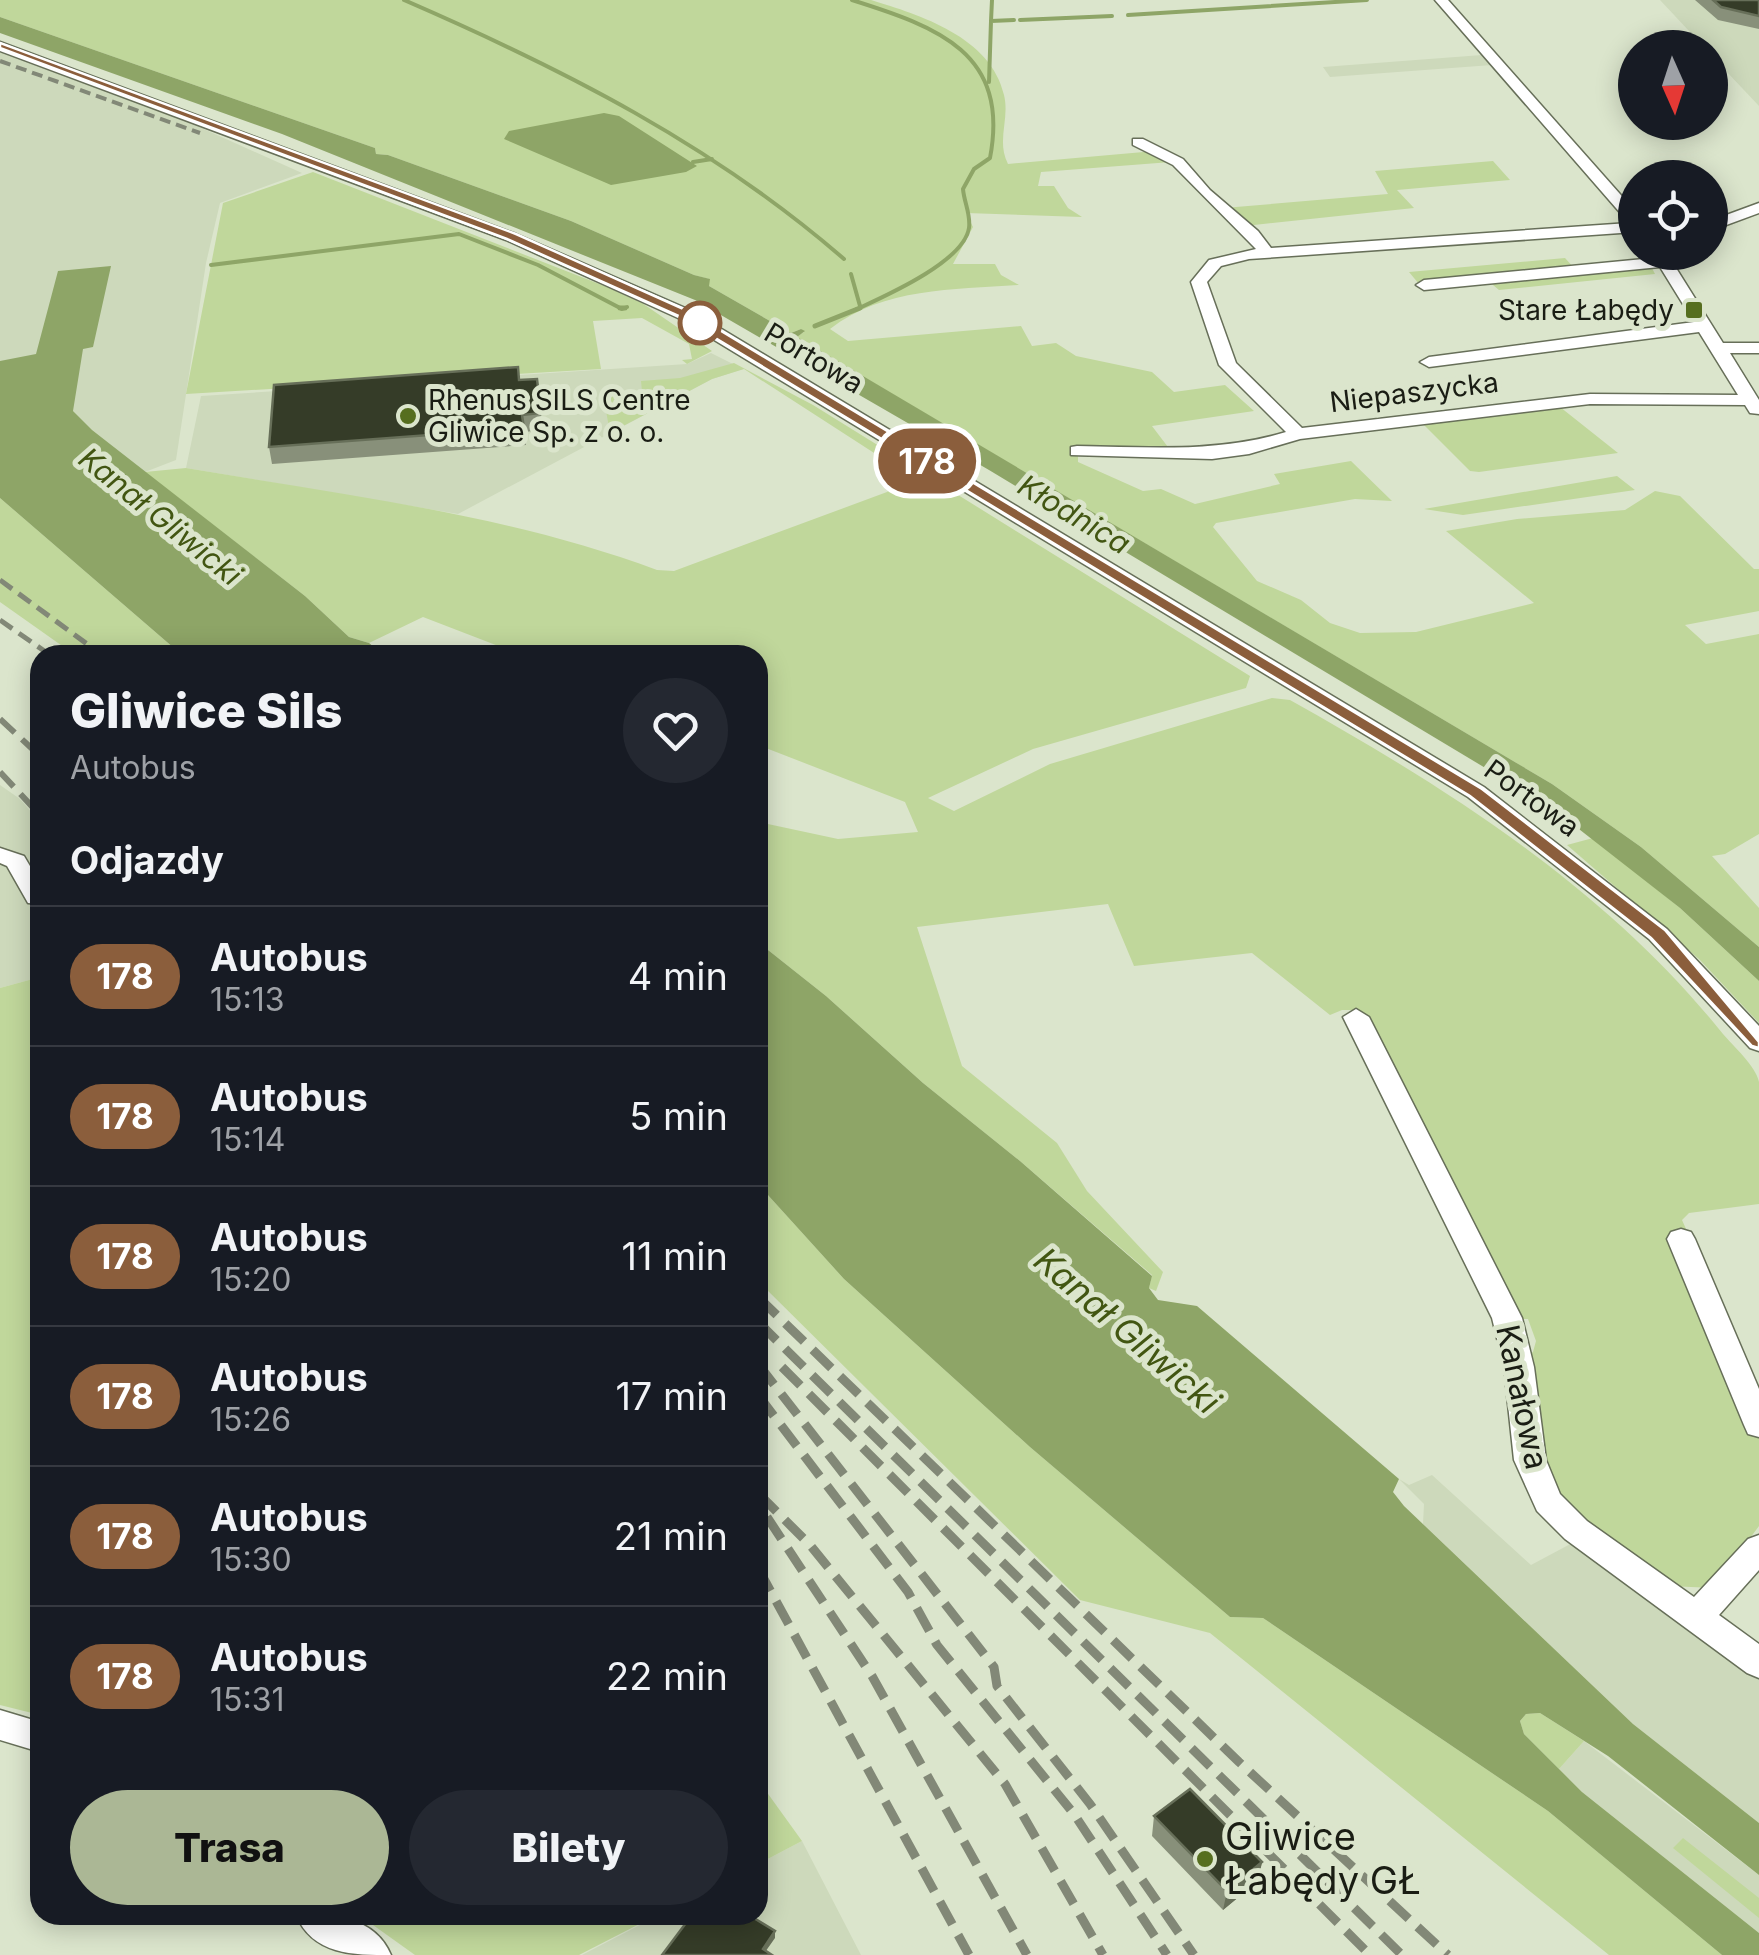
<!DOCTYPE html>
<html lang="pl">
<meta charset="utf-8">
<style>
:root{--surface:#171b24;--page:#242831;--text:#f1f3f6;--muted:#9ea1a6;--line:#363941;--accent:#abb795}
body{margin:0;font-family:Inter,sans-serif;background:var(--page);color:var(--text);height:100vh;display:flex;flex-direction:column;font-size:38px;white-space:nowrap}
*{box-sizing:border-box;margin:0}
p{font-size:32px;color:var(--muted)}
.icon{flex:none;width:55px;height:55px;fill:none;stroke:currentColor;stroke-width:2;stroke-linecap:round;stroke-linejoin:round}
.map{position:relative;flex:1;overflow:hidden}
.details{position:absolute;left:30px;top:645px;width:738px;height:1280px;display:flex;flex-direction:column;background:var(--surface);border-radius:30px;box-shadow:0 5px 25px #0003}
.details>*{flex:none}
.badge{padding:0 20px;border-radius:32px;font-size:35px;line-height:65px}
.needle{width:65px;rotate:177deg}
.fabs{position:absolute;left:1618px;top:30px;display:grid;gap:20px}
.fabs a{display:grid;place-items:center;width:110px;height:110px;border-radius:50%;background:var(--surface);box-shadow:0 5px 25px #0003;font-size:50px}
.map>.badge{position:absolute;translate:-50% -50%;box-shadow:0 0 0 5px #fff}
h2{padding:0 40px;font-size:38px;line-height:90px}
.round{display:grid;place-items:center;flex:none;width:105px;height:105px;border-radius:52px;background:var(--page)}
.overview{display:flex;align-items:center;justify-content:space-between;height:170px;padding:0 40px}
h1{font-size:48px;font-weight:800;line-height:75px}
.cta{display:flex;gap:20px;margin-top:auto;padding:20px 40px}
.cta a{flex:1;height:115px;border-radius:60px;background:var(--accent);color:#111;font-size:40px;font-weight:800;line-height:115px;text-align:center}
.cta a+a{background:var(--page);color:var(--text)}
ul{padding:0;list-style:none}
li{display:flex;align-items:center;gap:30px;height:140px;padding:0 40px;border-top:2px solid var(--line)}
li div{flex:1}
li b{display:block;font-size:38px}
li em{font-style:normal}
li .badge{min-width:110px;font-weight:700;text-align:center}
.map>svg:first-child{display:block}
</style>
<div class="map">
<svg width="1759" height="1955" viewBox="0 0 1759 1955">
<rect width="100%" height="100%" fill="#dbe5cc"/>
<!-- built -->
<path fill="#cdd9bb" d="M1660,0H1759V106L1710,54V48L1704,47Z
M0,52L197,126L302,173L220,203L206,263L176,460L145,472L91,430L73,411L0,418Z
M1482,55L1492,65L1330,77L1323,67Z
M711,353L743,369L712,379L458,514L186,468L201,396L687,364Z
M0,785L20,799L40,822V977L0,988Z
M1432,1475L1531,1565L1576,1541L1759,1675V1823L1633,1724L1423,1524L1424,1504L1399,1479L1409,1485Z
M1584,1741L1759,1875V1933L1582,1792L1559,1769Z
M802,1841L861,1955H582L659,1915H758V1864Z"/>
<!-- green -->
<path fill="#c0d79b" d="M0,0H871C920,15 991,37 1004,95C1010,120 996,140 1008,164L1155,151L1171,162L1041,172L1038,186H1054L1068,208L1082,217L966,213L973,227L953,264H995L1001,275L1019,285C953,290 885,287 830,329L848,341L1021,326L1032,346L1056,343L1076,356L1152,372L1174,392L1225,385L1254,411L1152,426L1174,455H1078V462L1143,491L1161,489L1195,504L1280,484L1274,474L1351,461L1392,501L1355,499L1216,523L1213,527L1257,581L1301,600L1330,623L1360,633L1416,632L1534,603L1446,531L1517,519L1625,510L1655,491L1680,496L1754,569H1759V611L1685,625L1706,644L1759,634V834L1725,854L1712,856L1759,908V947L1641,847L1552,784L796,337L804,332L801,329L791,333L709,286V279L694,275L571,221L388,155L376,154L375,148L0,17Z
M1493,161L1510,180L1397,190L1414,208L1245,226L1224,208L1388,194L1375,171Z
M313,172L607,287L642,303L712,351L687,364L682,360L692,359L689,344L642,318L593,321L601,369L186,394L223,203Z
M1565,258L1575,269L1419,284L1409,272Z
M1650,264L1655,274L1499,290L1487,280Z
M734,363L813,405L1250,676L1246,688L1033,749L928,798L954,811L1050,764L1272,698L1290,700C1449,789 1607,889 1723,1034C1733,1046 1756,1066 1759,1082C1759,1118 1759,1167 1759,1204L1689,1213L1682,1220L1759,1392V1526L1713,1588L1669,1586L1554,1498L1521,1359L1533,1352L1536,1341L1528,1319H1513L1359,1010H1342L1330,1015L1252,953L1134,966L1108,904L917,927L962,1066L1057,1143L1087,1191L1163,1272L1156,1291L1149,1288L1152,1275L1020,1161L923,1083L826,996L758,942V822L838,839L918,832L905,802L758,745V655H522L423,617L369,643L349,637L305,596L145,472L186,468C345,495 506,514 657,570L674,571L887,492L904,478L902,471L744,369L712,379L610,433L603,394L642,391L641,381L680,378Z
M1555,403L1618,453L1479,472L1470,471L1419,420Z
M1617,476L1635,490L1463,515L1424,509Z
M0,498L182,655H75L0,602Z
M1593,838L1680,908L1759,981V1023L1699,959L1567,845Z
M40,977V1715L0,1705V988Z
M758,1184L844,1279L1030,1447L1230,1617L1263,1618L1548,1811L1722,1955H1609L1210,1633L1080,1600L758,1281Z
M1540,1713L1584,1741L1559,1769L1524,1734L1520,1721L1526,1714Z
M758,1780L802,1841L758,1864Z
M1683,1838L1759,1898V1918L1673,1848Z
M359,1915H577L584,1923L599,1915H657L579,1955H415Z"/>
<!-- water -->
<path fill="#8ea567" d="M0,17L375,148L376,154L388,155L571,221L694,275L710,279L709,286L791,333L801,329L805,331L797,337L1552,784L1641,847L1759,947V981L1680,908L1552,808L989,470L695,300L282,134L0,33Z
M604,113L619,116L697,166L686,172L611,185L504,139L509,131Z
M111,266L93,347L83,349L73,411L92,430L305,596L349,637L369,643L384,655H182L0,498V361L36,354L58,271Z
M758,942L826,996L923,1083L1020,1161L1152,1276L1149,1288L1158,1300L1197,1306L1399,1479L1393,1492L1404,1506L1633,1724L1759,1823V1875L1608,1756L1540,1713L1526,1714L1520,1721L1524,1734L1582,1792L1759,1933V1955H1722L1548,1811L1263,1618L1230,1617L1030,1447L844,1279L758,1184Z"/>
<g fill="none" stroke-linecap="round" stroke-linejoin="round">
<!-- stream-far1 -->
<path stroke="#8ea567" stroke-width="4" d="M404,0C563,69 713,145 844,259
M852,0C938,27 1010,53 990,158L974,169L963,189C964,202 971,215 969,228C964,262 883,297 855,310
M1128,15L1367,0
M1020,20L1112,16
M991,21L992,0
M989,82L991,21L1014,20
M693,162L712,159
M211,265L459,234L538,265L622,309L627,307
M851,274L860,306"/>
<!-- stream -->
<path stroke="#8ea567" stroke-width="5" d="M620,308H625
M815,326L860,308"/>
<defs>
<path id="minor" d="M1435,0H1448L1635,211V232L1249,259L1221,266L1207,282L1236,363L1302,428L1590,394L1738,395L1699,332L1429,367L1420,362L1429,357L1694,322L1660,267L1424,290L1416,285L1424,280L1654,258L1650,252H1666L1723,343H1759V353H1730L1759,400V414L1750,413L1745,405L1590,404L1300,439L1249,454L1212,459L1071,455V447L1077,446C1149,447 1217,453 1286,432L1219,365L1191,282L1209,260L1256,249L1173,165L1133,145V139H1143L1183,159L1210,190L1258,231L1271,248L1629,223Z
M0,42L516,234L690,310L1484,787L1667,929L1759,1026V1051L1750,1048L1649,939L1468,797L678,318L506,240L0,51Z
M1759,203V213L1710,231V221Z
M0,848L24,856L40,883V904L28,903L7,866L0,863Z
M1356,1009L1369,1017L1522,1318L1534,1367L1546,1460L1560,1494L1587,1521L1694,1597L1748,1539L1759,1535V1570L1719,1615L1759,1644V1678L1747,1673L1565,1539L1537,1511L1514,1460L1504,1367L1492,1318L1343,1017Z
M1681,1229L1691,1232L1695,1239L1759,1389V1437L1748,1434L1744,1425L1667,1239L1671,1232Z
M0,1710L40,1722V1752L0,1740Z
M296,1915C332,1915 374,1915 391,1955C353,1955 313,1955 296,1915Z"/>
</defs>
<!-- minor casing -->
<use href="#minor" stroke="#676f59" stroke-width="3"/>
<!-- minor -->
<use href="#minor" fill="#fff" fill-rule="evenodd"/>
<!-- rail-far3 -->
<path stroke="#828877" stroke-width="4" stroke-dasharray="11 6" stroke-linecap="butt" d="M0,61L200,133"/>
<!-- rail-far2 -->
<path stroke="#828877" stroke-width="5" stroke-dasharray="15 8" stroke-linecap="butt" d="M0,580L102,655
M0,620L50,655"/>
<!-- rail-far1 -->
<path stroke="#828877" stroke-width="6" stroke-dasharray="20 10" stroke-linecap="butt" d="M0,719L40,756
M0,772L40,815"/>
<!-- rail -->
<path stroke="#828877" stroke-width="9" stroke-dasharray="26 12" stroke-linecap="butt" d="M758,1297L1239,1762L1448,1955
M758,1322L1402,1955
M758,1364L994,1667L997,1686L1090,1804L1194,1955
M782,1367L1370,1955
M758,1395L908,1592L937,1645L1074,1814L1167,1955
M758,1493L810,1545L1005,1784L1103,1955
M767,1517L872,1676L1027,1955
M758,1568L969,1955"/>
</g>
<!-- wall -->
<path fill="#88907a" d="M1695,0H1759V29L1718,20Z
M537,379L543,430L524,432L526,445L272,464L269,447L519,380Z
M1154,1816L1262,1862L1258,1881L1223,1910L1152,1836Z"/>
<!-- shaded-wall -->
<path fill="#676f59" d="M1262,1862L1258,1881L1223,1910L1227,1891Z
M775,1931V1938L763,1955V1949Z"/>
<!-- building -->
<path fill="#353c28" stroke="#676f59" stroke-width="2.5" d="M1713,0H1759V16L1721,7Z
M518,367L519,380L537,379L541,413L522,415L524,428L269,447L274,385Z
M1190,1789L1262,1862L1227,1891L1154,1816Z
M692,1915H749L775,1931L763,1949L772,1955H662Z"/>
<!-- line -->
<path fill="#8b5e3c" stroke="#fff" stroke-width="2.5" d="M0,43L516,234L688,311L1482,789L1665,930L1759,1042V1048L1752,1046L1651,938L1470,796L679,316L507,239L0,48Z"/>
<!-- markers -->
<g fill="#566e1f" stroke="#dbe5cc" stroke-width="4">
<rect x="1684" y="300" width="20" height="20" rx="5"/>
<circle cx="408" cy="416" r="10"/>
<circle cx="1205" cy="1859" r="10"/>
</g>
<circle fill="#fff" stroke="#8b5e3c" stroke-width="5" cx="700" cy="323" r="20"/>
<g text-anchor="middle" stroke-width="10" stroke-linejoin="round" paint-order="stroke">
<!-- far-poi labels -->
<g font-size="28" fill="#1a1d14" stroke="#dbe5cc" text-anchor="end">
<text x="1674" y="320">Stare Łabędy</text>
<text x="428" y="410" text-anchor="start">Rhenus SILS Centre<tspan x="428" dy="32">Gliwice Sp. z o. o.</tspan></text>
</g>
<!-- far-street labels -->
<g font-size="28" fill="#1a1d14" stroke="#dbe5cc">
<text transform="translate(814 358) rotate(31)" y="10">Portowa</text>
<text transform="translate(1414 392) rotate(-7)" y="10">Niepaszycka</text>
<text transform="translate(1532 798) rotate(36)" y="10">Portowa</text>
</g>
<!-- far-water labels -->
<g font-size="30" font-style="italic" fill="#425612" stroke="#dbe5cc">
<text transform="translate(1074 515) rotate(31)" y="10">Kłodnica</text>
<text transform="translate(160 517) rotate(39)" y="10">Kanał Gliwicki</text>
</g>
<!-- street labels -->
<g font-size="32" fill="#1a1d14" stroke="#dbe5cc">
<text transform="translate(1522 1397) rotate(78)" y="11">Kanałowa</text>
</g>
<!-- water labels -->
<g font-size="35" font-style="italic" fill="#425612" stroke="#dbe5cc">
<text transform="translate(1127 1331) rotate(41)" y="12">Kanał Gliwicki</text>
</g>
<!-- near-poi labels -->
<g font-size="38" fill="#1a1d14" stroke="#dbe5cc" text-anchor="start">
<text x="1225" y="1850">Gliwice<tspan x="1225" dy="44">Łabędy GŁ</tspan></text>
</g>
</g>
</svg>
<div class="fabs">
<a><svg class="needle" viewBox="-14 -14 28 28"><path d="M0-13l5 13h-10z" fill="#e53935"/><path d="M0 13l5-13h-10z" fill="#9ea1a6"/></svg></a>
<a><svg class="icon" aria-label="locate" viewBox="0 0 24 24"><circle cx="12" cy="12" r="6"/><path d="M12 2v4M12 18v4M2 12h4M18 12h4"/></svg></a>
</div>
<b class="badge" style="left:927px;top:461px;background:#8b5e3c;color:#fff">178</b>
<section class="details">
<div class="overview"><div><h1>Gliwice Sils</h1><p>Autobus</p></div><a class="round"><svg class="icon" aria-label="heart" viewBox="0 0 24 24"><path d="M12 20l-8-8c-3-5 5-10 8-4 3-6 11-1 8 4z"/></svg></a></div>
<h2>Odjazdy</h2>
<ul>
<li><span class="badge" style="background:#8b5e3c;color:#fff">178</span><div><b>Autobus</b><p>15:13</p></div><em>4 min</em></li>
<li><span class="badge" style="background:#8b5e3c;color:#fff">178</span><div><b>Autobus</b><p>15:14</p></div><em>5 min</em></li>
<li><span class="badge" style="background:#8b5e3c;color:#fff">178</span><div><b>Autobus</b><p>15:20</p></div><em>11 min</em></li>
<li><span class="badge" style="background:#8b5e3c;color:#fff">178</span><div><b>Autobus</b><p>15:26</p></div><em>17 min</em></li>
<li><span class="badge" style="background:#8b5e3c;color:#fff">178</span><div><b>Autobus</b><p>15:30</p></div><em>21 min</em></li>
<li><span class="badge" style="background:#8b5e3c;color:#fff">178</span><div><b>Autobus</b><p>15:31</p></div><em>22 min</em></li>
</ul>
<div class="cta"><a>Trasa</a><a>Bilety</a></div>
</section>
</div>
